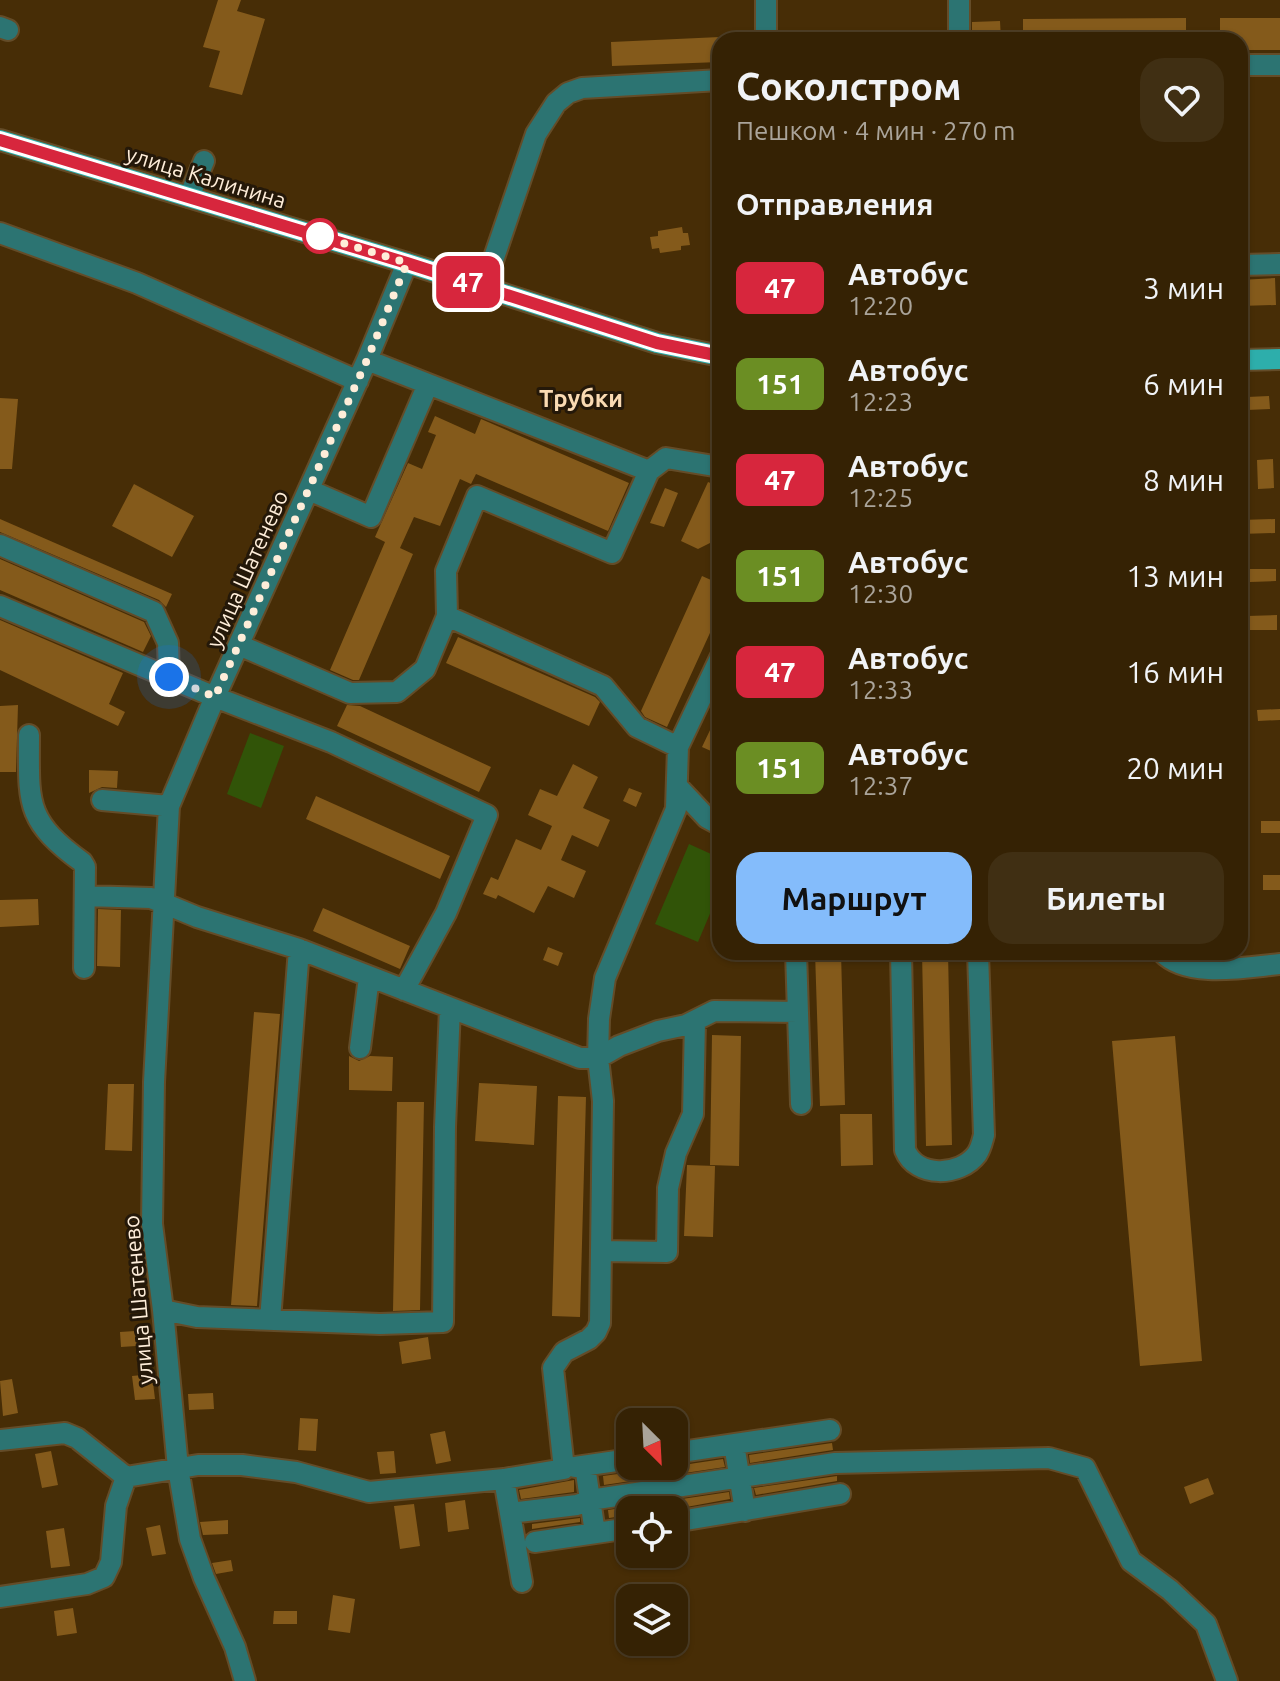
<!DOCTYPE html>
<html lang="ru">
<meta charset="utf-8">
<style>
:root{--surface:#352204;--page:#402f13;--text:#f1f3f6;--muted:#aaa49a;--line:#4f3f26;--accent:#84bcfb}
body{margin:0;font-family:Ubuntu,sans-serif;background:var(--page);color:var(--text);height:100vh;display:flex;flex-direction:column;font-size:30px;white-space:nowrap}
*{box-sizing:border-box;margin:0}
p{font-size:26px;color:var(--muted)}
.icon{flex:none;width:44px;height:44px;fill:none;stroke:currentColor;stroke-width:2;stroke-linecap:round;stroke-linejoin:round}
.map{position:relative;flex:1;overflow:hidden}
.sheet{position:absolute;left:712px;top:32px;width:536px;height:928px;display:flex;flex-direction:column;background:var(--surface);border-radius:24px;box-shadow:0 2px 6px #0004,0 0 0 2px var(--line)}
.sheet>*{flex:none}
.badge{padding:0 16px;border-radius:12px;font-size:28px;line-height:52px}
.needle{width:52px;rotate:156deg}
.fabs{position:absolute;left:616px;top:1408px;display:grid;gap:16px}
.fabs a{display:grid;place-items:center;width:72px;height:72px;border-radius:16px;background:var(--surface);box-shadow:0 2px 6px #0004,0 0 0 2px var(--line);font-size:40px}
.you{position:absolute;width:40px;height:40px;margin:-20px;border:6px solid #fff;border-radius:50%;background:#1a73e8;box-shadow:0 0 0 12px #1a73e833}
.map>.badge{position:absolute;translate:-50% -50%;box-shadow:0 0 0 4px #fff}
h2{padding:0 24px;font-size:30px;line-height:72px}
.round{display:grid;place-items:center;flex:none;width:84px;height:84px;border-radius:24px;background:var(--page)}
.head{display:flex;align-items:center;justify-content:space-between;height:136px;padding:0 24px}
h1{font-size:38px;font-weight:600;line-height:60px}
.action{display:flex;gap:16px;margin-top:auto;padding:16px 24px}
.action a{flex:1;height:92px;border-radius:24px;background:var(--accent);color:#111;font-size:32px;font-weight:600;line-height:92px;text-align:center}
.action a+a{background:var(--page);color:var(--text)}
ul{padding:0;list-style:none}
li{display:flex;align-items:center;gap:24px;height:96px;padding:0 24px}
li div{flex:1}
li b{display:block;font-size:30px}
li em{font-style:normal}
li .badge{min-width:88px;font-weight:700;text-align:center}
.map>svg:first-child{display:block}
</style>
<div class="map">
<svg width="1280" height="1681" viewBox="0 0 1280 1681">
<rect width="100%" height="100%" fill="#472d06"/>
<!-- green -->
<path fill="#315408" d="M250,733L284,746L261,808L227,794Z
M689,844L720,858V890L698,942L655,924Z"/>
<!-- building -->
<path fill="#845a1b" d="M218,0H241L237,11L265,19L242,95L209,87L220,51L203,47Z
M1186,18V40H1023V19Z
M1220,18H1280V50H1240V40H1220Z
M1000,21L1001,40H972V22Z
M720,37V62L612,66L611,42Z
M682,227L683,233H688L690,245L681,246V250L660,253L659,248L652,249L650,237L658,236V231Z
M1275,278L1276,305L1240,306V280Z
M1269,396L1270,409L1247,410V397Z
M0,398L18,399L12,469H0Z
M435,416L475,434L481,419L629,483L608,531L476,474L471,484L460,479L440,526L414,517L400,548L413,554L359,680H353L330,670L385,542L375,537L408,463L422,469L436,435L428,432Z
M1273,459L1274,488L1258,489L1257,460Z
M708,482L720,487V538L698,549L681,541Z
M134,484L194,516L172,557L112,526Z
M665,488L678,493L664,527L650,523Z
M0,519L172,594L166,607L159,600L0,532Z
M1275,519V533L1240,534V520Z
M0,559L144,622L151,636L143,652L0,590Z
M1250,569H1276V581L1250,582Z
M702,576L720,584V611L667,727L645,717L641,711Z
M1277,615V630H1247V616Z
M0,620L123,673L109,704L125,712L118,726L0,670Z
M458,637L595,697L600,702L589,726L446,663Z
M18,705L16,772H0V706Z
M347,705L360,706L491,767L479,792L337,726Z
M720,709V755L702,747Z
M1280,709V720L1258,721L1257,710Z
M573,764L598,777L583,808L610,820L598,847L572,835L561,860L586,871L574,898L548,886L534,913L498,895L496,899L483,894L491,877L498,880L516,839L541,850L552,826L528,815L540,789L557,796Z
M89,770L118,771L117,788L102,787L89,793Z
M629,788L642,793L636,807L623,801Z
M316,796L450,856L440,879L306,819Z
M1261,821H1280V833H1261Z
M1263,875H1280V890H1263Z
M38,899L39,925L0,927V900Z
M323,908L410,946L400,969L313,931Z
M98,909L121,910L120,967L97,966Z
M548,947L563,953L558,966L543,960Z
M815,952H841L845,1105L820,1106Z
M922,952H948L952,1145L926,1146Z
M254,1012L280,1014L257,1306L231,1305Z
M712,1035L741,1036L739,1166L710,1165Z
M1175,1036L1202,1361L1140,1366L1112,1041Z
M349,1056L359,1061L370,1056L393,1057L392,1091L349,1090Z
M479,1083L537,1086L534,1145L475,1141Z
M108,1084H134L132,1151L105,1150Z
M558,1096L586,1097L580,1317L552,1316Z
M397,1102H424L420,1310L393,1311Z
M840,1114H872L873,1165L841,1166Z
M687,1165L715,1166L713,1237L684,1236Z
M150,1330L151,1345L121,1347L120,1332Z
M428,1337L431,1359L402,1364L399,1342Z
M152,1374L155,1399L135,1400L132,1376Z
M12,1379L18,1413L3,1416L0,1381Z
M213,1393L214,1409L189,1410L188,1394Z
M300,1418L318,1419L316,1451L298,1450Z
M445,1431L451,1461L436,1464L430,1434Z
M832,1443L833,1450L750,1463L749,1455Z
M51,1451L58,1485L42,1488L35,1454Z
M394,1451L396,1473L380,1474L377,1452Z
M723,1459L725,1467L604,1485L603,1476L632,1472L641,1466H676Z
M837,1476V1481L756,1495L754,1488Z
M1208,1478L1214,1494L1190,1504L1184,1487Z
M574,1480V1492L521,1499L519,1490Z
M729,1492L730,1499L670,1510H630V1515L609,1518L608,1510Z
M465,1500L469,1529L448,1532L445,1503Z
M414,1504L420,1546L400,1549L394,1506Z
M580,1518V1522L532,1529V1524Z
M228,1520V1534L203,1535L200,1522Z
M160,1525L166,1554L152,1556L146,1528Z
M64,1528L70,1566L51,1568L46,1531Z
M231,1560L233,1571L216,1574L212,1563Z
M333,1595L355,1599L350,1633L328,1630Z
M73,1608L77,1633L57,1636L54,1611Z
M274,1611H297V1624H273Z"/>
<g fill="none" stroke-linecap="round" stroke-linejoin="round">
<defs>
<path id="minor" d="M766,0V40
M959,0V40
M0,27L8,30
M1240,65H1280
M189,197L204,161
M0,233L137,283L358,381
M1240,265L1280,264
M484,287L536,134L556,103L568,93L582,88L720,80
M367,360L649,471L666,458L720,467
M649,471L612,553L477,496L446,571L447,616L603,686L637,727L678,747
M309,490L371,517L428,384
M0,545L154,612L168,643L169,677
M0,606L215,697L331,742L487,815L446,913L404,990
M239,645L350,693L397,692L425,669L447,616
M29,735C29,802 24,820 82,862L85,867L84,968
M678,787L707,818L720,825
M102,800L169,806
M85,896L151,898L197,917L299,949L580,1058H598L619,1046L658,1031L686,1025L714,1011L798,1012
M796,952L801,1104
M901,952L905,1150C916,1178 960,1177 977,1154C981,1148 982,1142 984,1135L978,952
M1162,952C1187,979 1247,967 1280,964
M360,1048L369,977
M601,1251L667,1252L668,1188L676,1153L693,1114L695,1021
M163,1310L197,1317L380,1324L443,1322L445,1127L450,1008
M270,1320L299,949
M0,1440L65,1433L77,1438L126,1477
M734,1444L745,1511
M674,1453L830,1430
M585,1466L595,1533
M575,1467L630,1459
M126,1477L198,1465H242L296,1472L369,1492L504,1479L564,1469L553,1368L564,1352L589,1339L596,1332L600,1323L603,1101L598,1058L599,1019L605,978L676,809L678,747L720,658
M504,1479L522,1582
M510,1513L577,1505L590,1500L835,1463L1049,1458L1085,1468L1131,1561L1170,1590L1206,1624L1227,1681
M674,1522L840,1494
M535,1542L630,1528
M0,1597L87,1584L104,1577L111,1562L116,1506L126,1477
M245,1681L235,1647L204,1578L190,1539L178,1468L163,1310L152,1224L154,1082L169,806L215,697L367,360L407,263"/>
<path id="major" d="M0,140L407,263L657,343L720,356
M1240,360L1280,359"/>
</defs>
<!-- minor casing -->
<use href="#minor" stroke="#644c28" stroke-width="24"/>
<!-- major casing -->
<use href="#major" stroke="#644c28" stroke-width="24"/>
<!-- minor -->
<use href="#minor" stroke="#2c7472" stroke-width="20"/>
<!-- major -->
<use href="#major" stroke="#2daeab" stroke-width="20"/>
</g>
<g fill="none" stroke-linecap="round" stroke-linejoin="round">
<defs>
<path id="line" d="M0,140L407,263L657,343L720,356"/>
</defs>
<!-- line casing -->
<use href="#line" stroke="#fff" stroke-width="18"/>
<!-- line -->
<use href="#line" stroke="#d7263d" stroke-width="12"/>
<!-- walk -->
<path stroke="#feedd9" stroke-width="8" stroke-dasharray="0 14.4" d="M169,677L215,697L367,360L407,263L320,236"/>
</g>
<!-- markers -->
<circle fill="#fff" stroke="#d7263d" stroke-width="4" cx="320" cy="236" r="16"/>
<g text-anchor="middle" stroke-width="6" stroke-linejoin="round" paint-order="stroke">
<!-- street labels -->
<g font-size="22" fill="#feedd9" stroke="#241809">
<text transform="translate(206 177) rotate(17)" y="8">улица Калинина</text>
<text transform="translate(247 569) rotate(-66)" y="8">улица Шатенево</text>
<text transform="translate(138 1300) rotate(-95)" y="8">улица Шатенево</text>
</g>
<!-- neighbourhood labels -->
<g font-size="24" font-weight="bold" fill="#fadab2" stroke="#241809">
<text x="581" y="407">Трубки</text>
</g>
</g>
</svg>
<div class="fabs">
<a><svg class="needle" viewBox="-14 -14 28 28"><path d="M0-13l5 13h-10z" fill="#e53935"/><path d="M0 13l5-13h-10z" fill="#aaa49a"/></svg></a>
<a><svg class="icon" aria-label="locate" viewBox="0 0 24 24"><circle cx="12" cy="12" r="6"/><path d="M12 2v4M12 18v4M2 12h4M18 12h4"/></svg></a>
<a><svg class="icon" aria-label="layers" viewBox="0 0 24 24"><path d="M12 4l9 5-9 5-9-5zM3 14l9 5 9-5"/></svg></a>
</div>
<div class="you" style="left:169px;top:677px"></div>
<b class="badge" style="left:468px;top:282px;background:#d7263d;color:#fff">47</b>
<section class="sheet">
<div class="head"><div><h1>Соколстром</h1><p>Пешком · 4 мин · 270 m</p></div><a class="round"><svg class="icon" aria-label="heart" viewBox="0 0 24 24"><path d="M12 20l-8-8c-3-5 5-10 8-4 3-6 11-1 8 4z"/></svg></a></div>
<h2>Отправления</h2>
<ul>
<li><span class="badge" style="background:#d7263d;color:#fff">47</span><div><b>Автобус</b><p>12:20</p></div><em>3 мин</em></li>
<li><span class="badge" style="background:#6b8e23;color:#fff">151</span><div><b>Автобус</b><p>12:23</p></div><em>6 мин</em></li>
<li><span class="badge" style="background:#d7263d;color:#fff">47</span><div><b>Автобус</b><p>12:25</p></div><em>8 мин</em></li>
<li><span class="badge" style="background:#6b8e23;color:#fff">151</span><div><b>Автобус</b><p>12:30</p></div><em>13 мин</em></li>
<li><span class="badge" style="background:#d7263d;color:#fff">47</span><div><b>Автобус</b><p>12:33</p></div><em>16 мин</em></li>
<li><span class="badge" style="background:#6b8e23;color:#fff">151</span><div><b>Автобус</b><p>12:37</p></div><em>20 мин</em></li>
</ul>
<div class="action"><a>Маршрут</a><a>Билеты</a></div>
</section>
</div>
